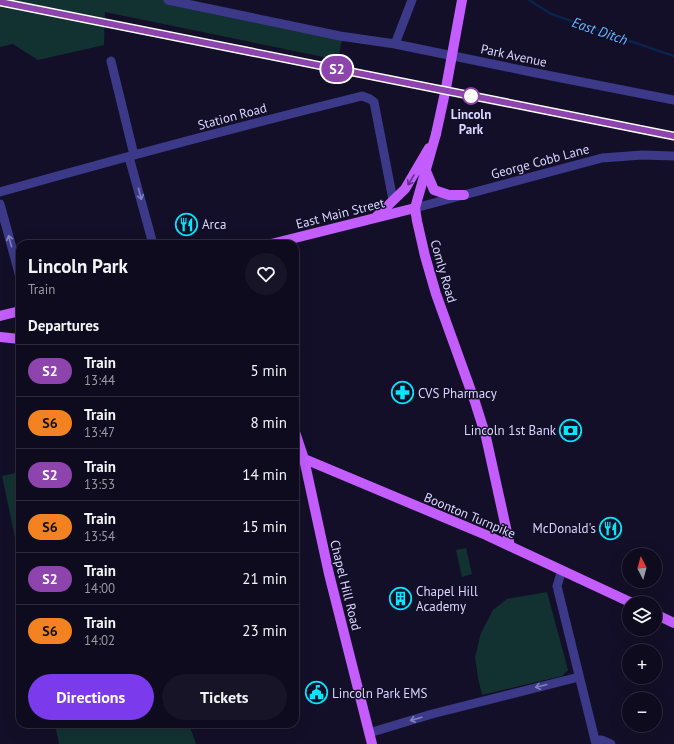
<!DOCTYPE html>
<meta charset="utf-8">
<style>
:root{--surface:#0e0b1e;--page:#171427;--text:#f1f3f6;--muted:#9b9ba4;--line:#2e2b3c;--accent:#7c3aed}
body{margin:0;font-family:"PT Sans",sans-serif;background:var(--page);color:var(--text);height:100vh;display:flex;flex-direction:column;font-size:15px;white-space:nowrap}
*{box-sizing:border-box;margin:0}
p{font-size:13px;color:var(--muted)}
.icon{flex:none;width:22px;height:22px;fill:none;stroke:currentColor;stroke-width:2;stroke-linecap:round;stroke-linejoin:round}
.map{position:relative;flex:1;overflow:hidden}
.sheet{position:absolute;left:16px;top:240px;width:283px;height:488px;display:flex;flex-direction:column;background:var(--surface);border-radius:12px;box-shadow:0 4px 16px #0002,0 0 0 1px var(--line)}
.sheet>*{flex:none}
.badge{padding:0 8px;border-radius:13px;font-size:14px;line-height:26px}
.needle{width:26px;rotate:354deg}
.tools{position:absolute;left:622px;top:548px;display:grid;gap:8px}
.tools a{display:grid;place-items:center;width:40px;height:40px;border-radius:50%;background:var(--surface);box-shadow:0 4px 16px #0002,0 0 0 1px var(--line);font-size:20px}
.map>.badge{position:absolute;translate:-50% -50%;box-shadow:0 0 0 2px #fff}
h2{padding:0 12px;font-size:15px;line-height:36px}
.round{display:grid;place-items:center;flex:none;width:42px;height:42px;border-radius:21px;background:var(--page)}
.head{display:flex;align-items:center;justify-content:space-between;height:68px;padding:0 12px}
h1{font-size:19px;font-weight:700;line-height:30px}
.button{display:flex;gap:8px;margin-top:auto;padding:8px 12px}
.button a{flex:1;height:46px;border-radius:24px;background:var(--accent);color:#fff;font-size:16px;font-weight:700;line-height:46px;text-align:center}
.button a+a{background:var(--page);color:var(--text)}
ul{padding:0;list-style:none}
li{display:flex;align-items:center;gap:12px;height:52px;padding:0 12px;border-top:1px solid var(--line)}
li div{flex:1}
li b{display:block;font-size:15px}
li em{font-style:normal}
li .badge{min-width:44px;font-weight:700;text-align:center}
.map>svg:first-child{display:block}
</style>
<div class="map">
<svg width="674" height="744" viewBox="0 0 674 744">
<rect width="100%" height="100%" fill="#130f28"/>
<!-- green -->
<path fill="#123231" d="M0,0H175L342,39L338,60L105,12L104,45L38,60L13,44L0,47Z
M20,472V561L2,476Z
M466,548L472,574L462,577L456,550Z
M547,592L568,670L562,676L482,695L478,678L475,657L481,633L493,610L507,599Z
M55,724H189L196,744H59Z"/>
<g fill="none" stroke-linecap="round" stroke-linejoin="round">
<!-- stream -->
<path stroke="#0b234b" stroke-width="2.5" d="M529,0L551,14L674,56"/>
<!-- minor -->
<path stroke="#3c3988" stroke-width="9" d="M168,0L340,36L395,44L536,73L674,100
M395,44L412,0
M111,61L134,155
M129,157L153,244
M0,192C120,158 241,126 362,96L370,99L374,102L393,200
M0,204L20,277
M415,208L602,158L642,155L674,156
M562,570L557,586L596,744
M369,733L432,714L579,677
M595,740H602L611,744"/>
<!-- major -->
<path stroke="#c35dff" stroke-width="10" d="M436,134L415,208L417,221L425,256L436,294L475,402L486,437L510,546
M426,171L434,190L449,195H464
M376,217L405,189L429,148
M271,244L415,208
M0,316L20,311
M0,337L20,339
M295,432L304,459L329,574L372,744
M295,455L486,535L632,603
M655,614L674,623"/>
<defs>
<path id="rail" d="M0,2L674,137"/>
</defs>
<!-- rail casing -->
<use href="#rail" stroke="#02e6ff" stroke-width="4"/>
<!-- rail -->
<use href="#rail" stroke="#130f28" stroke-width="2.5" stroke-dasharray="8" stroke-linecap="butt"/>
<!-- major-bridge -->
<path stroke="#c35dff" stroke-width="10" d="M436,134L446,88L462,0"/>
</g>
<!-- one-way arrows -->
<defs><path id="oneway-shaft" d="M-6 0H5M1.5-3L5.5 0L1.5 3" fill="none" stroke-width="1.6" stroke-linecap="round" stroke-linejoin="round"/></defs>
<use stroke="#623289" href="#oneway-shaft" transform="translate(411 180) rotate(121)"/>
<g stroke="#8480be">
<use href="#oneway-shaft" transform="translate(140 194) rotate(75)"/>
<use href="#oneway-shaft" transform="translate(10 241) rotate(-105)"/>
<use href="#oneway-shaft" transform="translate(541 686) rotate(166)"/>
<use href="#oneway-shaft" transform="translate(416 719) rotate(164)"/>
</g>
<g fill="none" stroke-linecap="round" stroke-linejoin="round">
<defs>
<path id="line" d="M0,2L674,136"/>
</defs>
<!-- line casing -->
<use href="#line" stroke="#fff" stroke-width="9"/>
<!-- line -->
<use href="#line" stroke="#8e44ad" stroke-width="6"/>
</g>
<!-- icons -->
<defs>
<symbol id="restaurant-ring" viewBox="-11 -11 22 22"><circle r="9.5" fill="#130f28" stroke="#02e6ff" stroke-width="1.5"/><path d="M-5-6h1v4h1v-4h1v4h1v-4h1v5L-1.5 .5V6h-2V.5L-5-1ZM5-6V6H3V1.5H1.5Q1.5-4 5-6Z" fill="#02e6ff"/></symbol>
<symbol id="pharmacy-ring" viewBox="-11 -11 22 22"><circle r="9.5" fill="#130f28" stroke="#02e6ff" stroke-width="1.5"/><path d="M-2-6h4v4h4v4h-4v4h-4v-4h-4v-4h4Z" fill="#02e6ff"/></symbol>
<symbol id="bank-ring" viewBox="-11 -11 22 22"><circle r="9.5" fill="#130f28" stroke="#02e6ff" stroke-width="1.5"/><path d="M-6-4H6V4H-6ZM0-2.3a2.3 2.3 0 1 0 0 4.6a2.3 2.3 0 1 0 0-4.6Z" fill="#02e6ff"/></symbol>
<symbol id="building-ring" viewBox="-11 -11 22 22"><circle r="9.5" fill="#130f28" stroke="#02e6ff" stroke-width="1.5"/><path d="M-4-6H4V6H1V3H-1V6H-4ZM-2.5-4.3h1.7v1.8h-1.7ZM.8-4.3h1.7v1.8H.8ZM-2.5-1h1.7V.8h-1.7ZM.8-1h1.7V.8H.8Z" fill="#02e6ff"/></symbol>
<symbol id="civic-ring" viewBox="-11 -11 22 22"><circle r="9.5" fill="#130f28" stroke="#02e6ff" stroke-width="1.5"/><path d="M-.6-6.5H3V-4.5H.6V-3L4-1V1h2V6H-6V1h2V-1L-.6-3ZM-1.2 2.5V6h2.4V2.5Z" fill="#02e6ff"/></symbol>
</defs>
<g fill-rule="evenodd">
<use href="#restaurant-ring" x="174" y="212" width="25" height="25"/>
<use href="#pharmacy-ring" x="390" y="380" width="25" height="25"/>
<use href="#bank-ring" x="558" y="418" width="25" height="25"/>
<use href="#restaurant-ring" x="598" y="516" width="25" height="25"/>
<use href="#building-ring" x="388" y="586" width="25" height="25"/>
<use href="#civic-ring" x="304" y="680" width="25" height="25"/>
</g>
<!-- markers -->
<circle fill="#fff" stroke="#8e44ad" stroke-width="2" cx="471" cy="96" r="8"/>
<g text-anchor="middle" stroke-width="3" stroke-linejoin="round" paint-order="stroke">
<!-- street labels -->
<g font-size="13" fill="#dbd6ff" stroke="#130f28">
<text transform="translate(514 55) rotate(12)" y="5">Park Avenue</text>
<text transform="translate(232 116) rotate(-15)" y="5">Station Road</text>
<text transform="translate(540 161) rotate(-15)" y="5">George Cobb Lane</text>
<text transform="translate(340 213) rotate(-14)" y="5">East Main Street</text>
<text transform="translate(444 271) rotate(74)" y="5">Comly Road</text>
<text transform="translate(470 515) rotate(23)" y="5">Boonton Turnpike</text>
<text transform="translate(346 585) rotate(76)" y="5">Chapel Hill Road</text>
</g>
<!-- stop labels -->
<g font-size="13" font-weight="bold" fill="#dbd6ff" stroke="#130f28">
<text x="471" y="119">Lincoln<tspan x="471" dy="15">Park</tspan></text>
</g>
<!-- poi labels -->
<g font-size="13" fill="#dbd6ff" stroke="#130f28" text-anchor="start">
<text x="202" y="229">Arca</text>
<text x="418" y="398">CVS Pharmacy</text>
<text x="556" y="435" text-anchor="end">Lincoln 1st Bank</text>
<text x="596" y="533" text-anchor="end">McDonald's</text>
<text x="416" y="596">Chapel Hill<tspan x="416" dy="15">Academy</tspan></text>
<text x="332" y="698">Lincoln Park EMS</text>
</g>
<!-- water labels -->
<g font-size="14" font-style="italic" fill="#64b7ff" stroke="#130f28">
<text transform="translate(600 31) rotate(19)" y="5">East Ditch</text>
</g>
</g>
</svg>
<div class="tools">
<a><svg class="needle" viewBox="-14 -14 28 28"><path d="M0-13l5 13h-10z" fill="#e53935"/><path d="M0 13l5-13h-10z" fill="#9b9ba4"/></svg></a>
<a><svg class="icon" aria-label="layers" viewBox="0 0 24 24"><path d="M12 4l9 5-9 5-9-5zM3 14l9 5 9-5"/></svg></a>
<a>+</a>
<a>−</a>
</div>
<b class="badge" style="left:337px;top:69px;background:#8e44ad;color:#fff">S2</b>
<section class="sheet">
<div class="head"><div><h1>Lincoln Park</h1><p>Train</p></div><a class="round"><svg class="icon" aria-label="heart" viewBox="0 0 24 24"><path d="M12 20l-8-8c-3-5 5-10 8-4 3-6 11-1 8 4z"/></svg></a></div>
<h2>Departures</h2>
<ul>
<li><span class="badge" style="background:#8e44ad;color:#fff">S2</span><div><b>Train</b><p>13:44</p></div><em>5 min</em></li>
<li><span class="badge" style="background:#f58220;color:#111">S6</span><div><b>Train</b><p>13:47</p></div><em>8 min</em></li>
<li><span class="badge" style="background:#8e44ad;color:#fff">S2</span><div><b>Train</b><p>13:53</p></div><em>14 min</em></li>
<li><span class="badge" style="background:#f58220;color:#111">S6</span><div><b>Train</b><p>13:54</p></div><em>15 min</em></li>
<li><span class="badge" style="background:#8e44ad;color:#fff">S2</span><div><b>Train</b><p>14:00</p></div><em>21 min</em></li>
<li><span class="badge" style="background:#f58220;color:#111">S6</span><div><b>Train</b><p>14:02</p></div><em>23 min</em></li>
</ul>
<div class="button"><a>Directions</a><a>Tickets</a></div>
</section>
</div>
